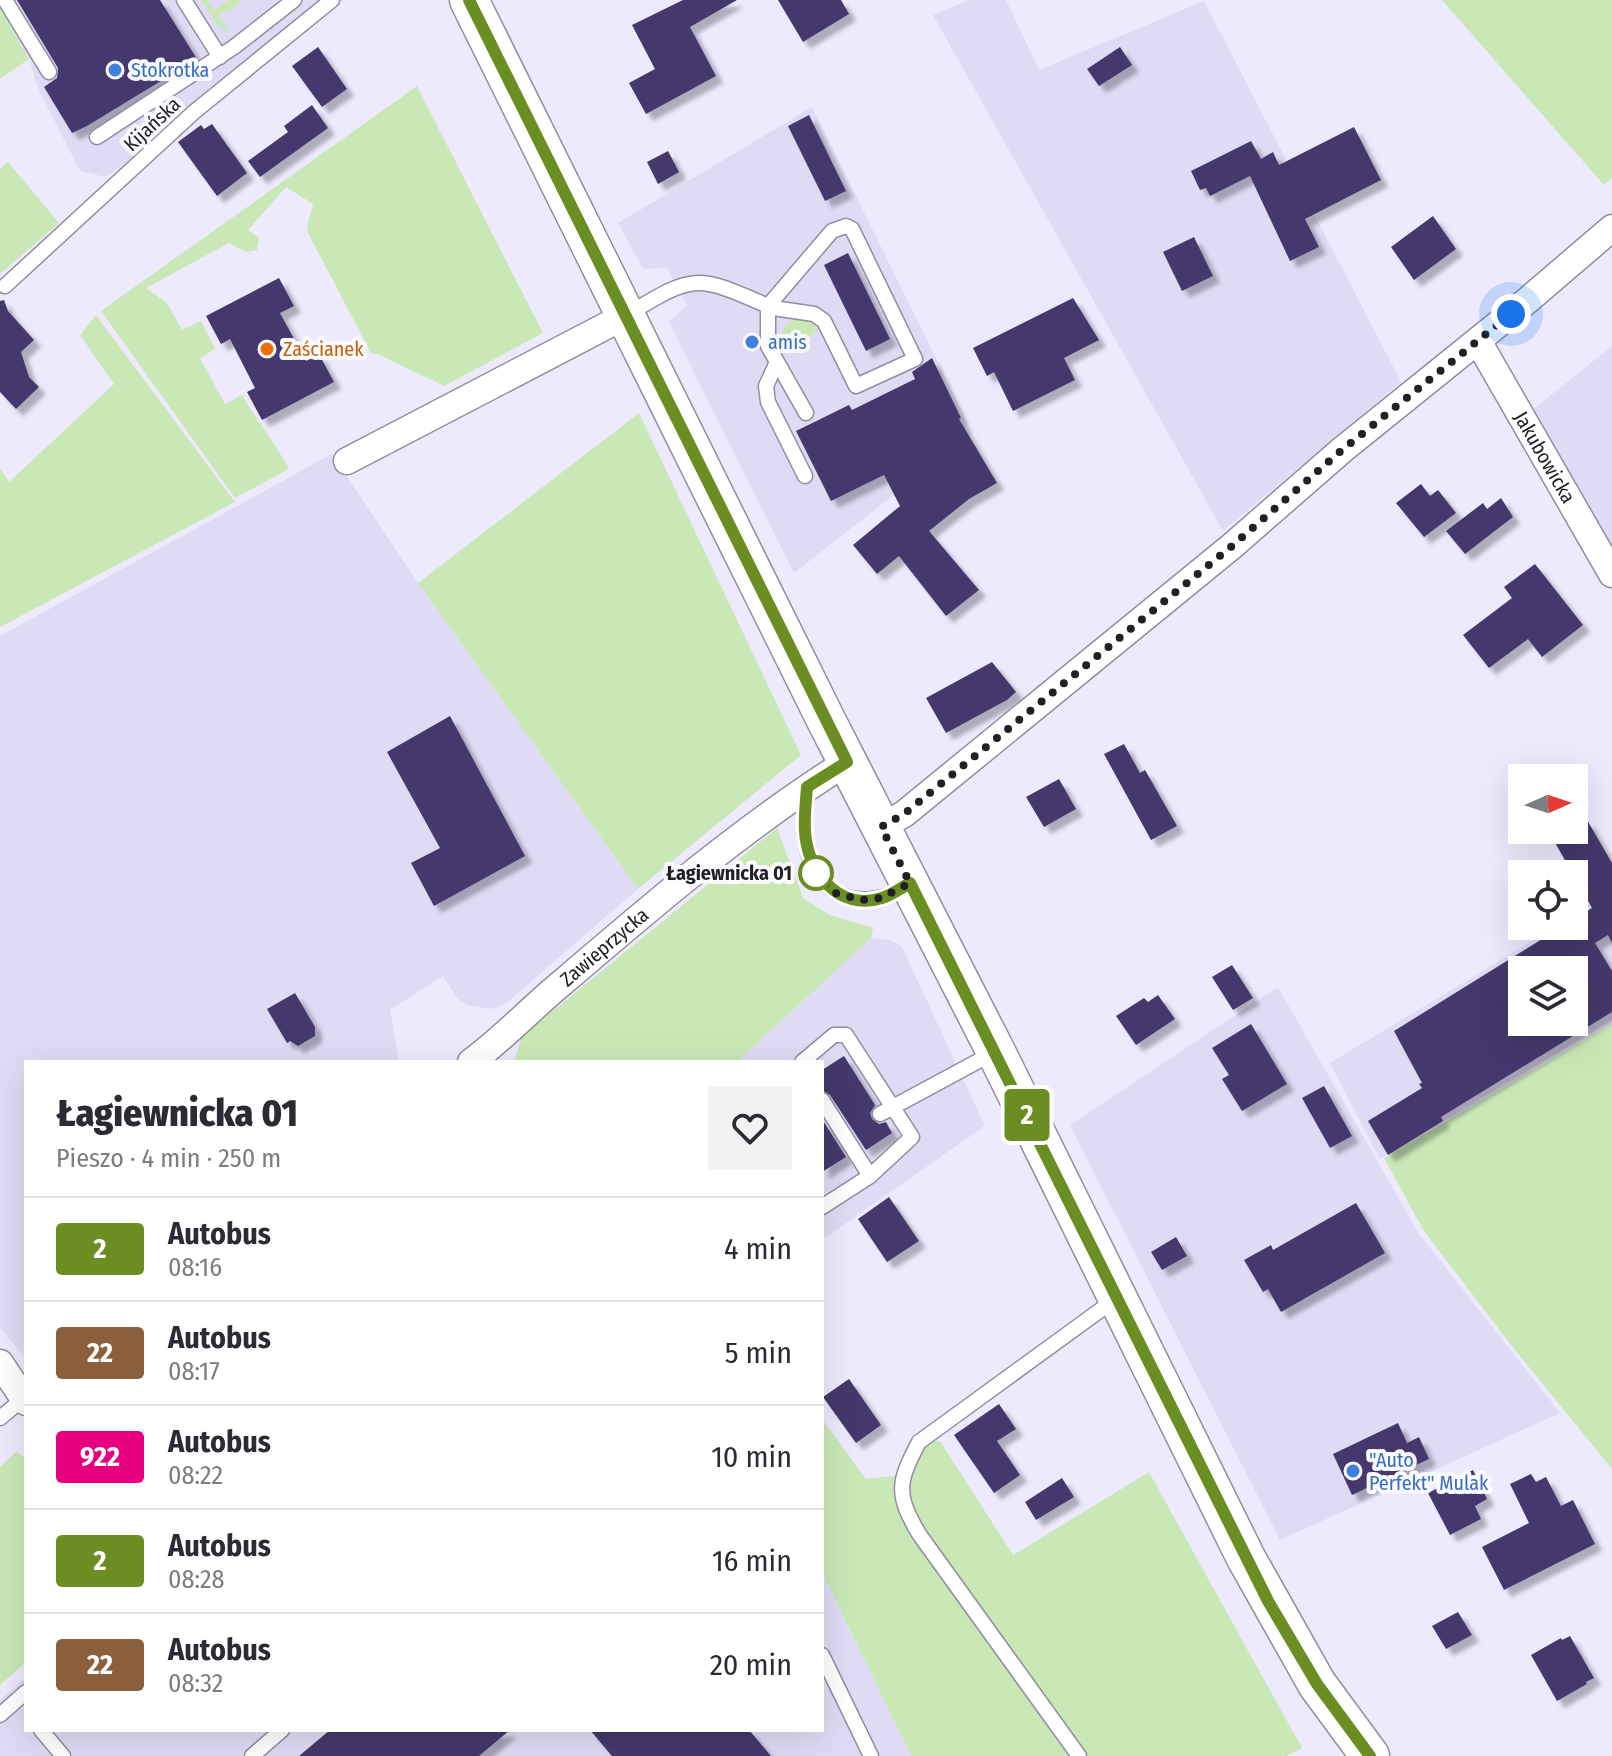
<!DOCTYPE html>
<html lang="pl">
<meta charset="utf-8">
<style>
:root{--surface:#fff;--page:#f2f2f3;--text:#2b2b33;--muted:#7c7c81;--line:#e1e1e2}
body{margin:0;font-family:"Fira Sans Condensed",sans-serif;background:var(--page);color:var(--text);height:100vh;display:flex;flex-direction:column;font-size:30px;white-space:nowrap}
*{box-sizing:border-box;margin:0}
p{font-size:26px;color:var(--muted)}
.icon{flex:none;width:44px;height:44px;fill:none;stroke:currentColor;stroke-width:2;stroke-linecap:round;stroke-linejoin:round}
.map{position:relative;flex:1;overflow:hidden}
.panel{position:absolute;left:24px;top:1060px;width:800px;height:672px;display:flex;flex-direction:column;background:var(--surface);border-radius:0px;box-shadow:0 8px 32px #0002}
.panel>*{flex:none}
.badge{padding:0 16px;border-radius:6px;font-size:28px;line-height:52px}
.needle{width:52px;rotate:87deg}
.tools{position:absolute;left:1508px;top:764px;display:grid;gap:16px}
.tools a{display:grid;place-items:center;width:80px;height:80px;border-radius:0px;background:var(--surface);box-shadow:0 8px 32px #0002;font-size:40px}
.you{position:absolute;width:40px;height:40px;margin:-20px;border:6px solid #fff;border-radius:50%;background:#1a73e8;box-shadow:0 0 0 12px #1a73e833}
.map>.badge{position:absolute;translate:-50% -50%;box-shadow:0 0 0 4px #fff}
.round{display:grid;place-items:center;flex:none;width:84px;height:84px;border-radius:0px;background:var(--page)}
.head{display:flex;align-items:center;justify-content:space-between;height:136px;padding:0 32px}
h1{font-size:38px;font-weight:800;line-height:60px}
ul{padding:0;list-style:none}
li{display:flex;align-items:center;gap:24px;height:104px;padding:0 32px;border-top:2px solid var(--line)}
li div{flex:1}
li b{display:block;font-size:30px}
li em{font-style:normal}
li .badge{min-width:88px;font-weight:700;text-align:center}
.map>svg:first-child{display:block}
</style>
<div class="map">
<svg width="1612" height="1756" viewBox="0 0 1612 1756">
<defs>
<filter id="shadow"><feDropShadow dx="7" dy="7" stdDeviation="2" flood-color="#0004"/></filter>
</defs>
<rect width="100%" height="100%" fill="#edeafe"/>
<!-- built -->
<path fill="#dfdbf5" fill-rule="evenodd" d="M0,0H344L235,74L194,112L106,177L80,171L39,90L29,59L0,8Z
M969,0H1006L1039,70L1204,1L1401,382L1223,531L933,15Z
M812,107L973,433L794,573L669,322L687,305L667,268L643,269L618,223Z
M1612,346V553L1530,412Z
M332,454L418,583L638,889L505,1004L491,1009L467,1005L457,998L443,976L390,1010L399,1059L395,1062H26V1359L0,1327V636Z
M1612,889V1020L1380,1159L1330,1063L1557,926H1574V915ZM1522,970H1574V1022H1522Z
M871,938L891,940L902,947L985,1126L822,1240V1062H737Z
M1278,987L1419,1234L1560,1413L1280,1540L1070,1125Z
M822,1572L911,1756H0V1700L26,1677V1730H822Z"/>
<!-- green -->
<path fill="#cae8b6" d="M201,0H207L214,10L229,0H243L227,12L225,10L218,16L231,32L218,26Z
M1442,0H1612V178L1604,185Z
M0,8L29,59L0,79Z
M417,86L543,333L444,386L380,355L371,353L308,233C306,221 312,214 313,204L286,187L248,230L259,238L257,250L247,252L229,243L146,288L167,303L182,330L201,321L215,349L200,358L225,404L242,395C257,421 275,443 289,469L235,498L101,311Z
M8,162L59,223L0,274V169Z
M96,315L235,502L0,627V468L9,482L114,384L80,335Z
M797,318L809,320L819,331L805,338L807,342L787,352L782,333L786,324Z
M639,413L801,755L638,889L418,583Z
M777,828L803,898L830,915L873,928L871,938L737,1062H514L522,1036Z
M1612,1024V1469L1511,1345L1424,1231L1384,1158Z
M822,1419L866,1479L902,1475L919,1442L940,1441L1013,1555L1149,1472L1302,1748L1286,1756H911L822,1572Z
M16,1452L26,1458V1662L0,1685V1467Z"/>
<!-- building -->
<path fill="#45386c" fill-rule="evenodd" filter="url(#shadow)" d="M17,0H160L197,59L87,126L72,133L44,87L57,78L58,68Z
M683,0H737L690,27L716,76L646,114L629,83L655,69L632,25Z
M778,0H841L849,14L803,42Z
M318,47L347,89L322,107L292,66Z
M1120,47L1132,65L1099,86L1087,69Z
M312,105L328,128L260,177L248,161L288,132L284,126Z
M809,115L846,191L825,201L788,126Z
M212,124L247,173L217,196L178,142L201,125L204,129Z
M1354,127L1381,180L1305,219L1319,247L1290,261L1250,176L1210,196L1206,188L1200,190L1191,171L1251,141L1261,159L1273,152L1279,165Z
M668,151L679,172L658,184L647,162Z
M1433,216L1456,249L1414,280L1391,247Z
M1194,237L1213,276L1182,291L1163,252Z
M848,253L890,339L866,351L824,265Z
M279,278L294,306L280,313L306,361L319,354L334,382L262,420L247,392L255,388L230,339L221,344L206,316Z
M1073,298L1099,340L1064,358L1075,380L1013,411L994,372L987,376L973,348Z
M4,300L8,311L34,340L21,352L29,377L39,387L16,409L0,392V301Z
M932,358L961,418L959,419L997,483L969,499L929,531L979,590L946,616L899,556L877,574L853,545L900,506L884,475L831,501L796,431L849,405L852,410L915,379L912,372Z
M1421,484L1430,496L1438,490L1456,513L1424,537L1396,503Z
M1501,498L1513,517L1465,554L1446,531L1483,503L1487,509Z
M1535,564L1583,625L1542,657L1528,639L1489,668L1463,635L1512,598L1504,587Z
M992,662L1016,692L1007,700L946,733L926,698Z
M450,716L525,856L434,906L411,863L440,848L387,752Z
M1124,744L1140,773L1145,770L1177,826L1151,840L1104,754Z
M1059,779L1076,809L1044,827L1026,797Z
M1587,820L1612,863V943L1608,935L1595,943L1612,971V1012L1441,1117L1443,1121L1388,1155L1368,1121L1422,1088L1419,1084L1422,1083L1394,1031L1563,926H1574V919L1592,908L1553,839L1569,830H1574V827ZM1522,970H1574V1022H1522Z
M1232,965L1253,998L1233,1010L1212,977Z
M295,993L315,1027V1036L298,1046L290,1041L287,1043L267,1009Z
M1158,995L1175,1019L1136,1045L1116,1016L1144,998L1148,1002Z
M1251,1024L1287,1084L1242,1111L1222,1079L1229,1075L1212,1048Z
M844,1056L875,1105L870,1113L872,1119L879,1124L886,1122L892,1133L866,1150L830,1095L822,1090V1070Z
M1324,1086L1352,1136L1330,1148L1302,1098Z
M822,1119L846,1157L822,1172Z
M889,1197L919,1241L887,1262L858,1219Z
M1356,1203L1385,1253L1281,1312L1268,1289L1263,1292L1244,1260L1271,1245L1273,1250Z
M1176,1237L1187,1256L1162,1270L1151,1252Z
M849,1379L881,1425L856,1443L823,1397Z
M999,1404L1016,1429L997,1441L1020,1475L994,1493L954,1435Z
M1398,1423L1407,1443L1419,1437L1429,1459L1352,1495L1333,1454Z
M1473,1470L1487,1499L1475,1506L1481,1519L1450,1535L1428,1493Z
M1531,1474L1536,1482L1546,1477L1561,1506L1573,1500L1595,1544L1504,1590L1482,1547L1529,1523L1510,1484Z
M1062,1478L1074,1497L1036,1520L1025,1502Z
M1458,1612L1472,1635L1446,1649L1432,1626Z
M1570,1636L1594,1678L1586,1682L1587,1684L1557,1701L1531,1655L1561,1638L1562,1640Z
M330,1730H510L479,1756H299Z
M590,1730H749L771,1756H612Z"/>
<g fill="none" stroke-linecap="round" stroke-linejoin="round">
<defs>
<path id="lane" d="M5,0L49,72
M184,0L220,57
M97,137L234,47L294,0
M5,286L194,112L332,0
M625,316C693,275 694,273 768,306L773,308L814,314L824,321L856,386L915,359L852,229L846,226L832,231L768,306V346L806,413
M777,362L766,386L768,402L805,476
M807,787C806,802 804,817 805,832C807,873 834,907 878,898C888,897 898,890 907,885
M802,1062L834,1035H846L912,1137L870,1176L822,1207
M822,1100L870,1176
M880,1114L995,1052
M0,1418L24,1398
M822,1655L871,1756
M0,1715L26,1692
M41,1730L63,1756
M252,1756L282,1730
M1079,1756L919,1534C895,1493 898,1482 919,1442L1117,1298"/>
<g id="street">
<path id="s1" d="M1478,341L1612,574"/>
<path d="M347,461L625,316"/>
<path d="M881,827L904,814L1232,546L1342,450L1528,300L1612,228"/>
<path id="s2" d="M471,1062C504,1038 531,1008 563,982C654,904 745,826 847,762"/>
<path d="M0,1363L26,1402"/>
</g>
<path id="secondary" d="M469,0L826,720L996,1052L1246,1558L1317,1684L1370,1756"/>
</defs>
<!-- lane casing -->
<use href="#lane" stroke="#908d9f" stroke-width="17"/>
<!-- street casing -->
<use href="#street" stroke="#908d9f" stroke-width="29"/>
<!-- secondary casing -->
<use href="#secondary" stroke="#908d9f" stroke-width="41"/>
<!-- lane -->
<use href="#lane" stroke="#fff" stroke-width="14"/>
<!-- street -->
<use href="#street" stroke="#fff" stroke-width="26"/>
<!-- secondary -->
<use href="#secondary" stroke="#fff" stroke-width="38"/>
</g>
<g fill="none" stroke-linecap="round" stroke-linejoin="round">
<defs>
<path id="line" d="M469,0L847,762L807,787C806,801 804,817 805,831C807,871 838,912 882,898C892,895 901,888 910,883L1268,1601L1317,1684L1370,1756"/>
</defs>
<!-- line casing -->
<use href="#line" stroke="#fff" stroke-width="18"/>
<!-- line -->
<use href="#line" stroke="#6b8e23" stroke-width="12"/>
<!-- walk -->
<path stroke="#212027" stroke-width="8" stroke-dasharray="0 14.4" d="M816,873L835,893L861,900L881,898L910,883L881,827L904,814L1232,546L1342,450L1511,314"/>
</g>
<!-- markers -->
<g fill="#3f7fe0" stroke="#fafafe" stroke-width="3">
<circle cx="115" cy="70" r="8"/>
<circle cx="752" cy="342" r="8"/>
<circle cx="1353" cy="1471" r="8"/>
</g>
<circle fill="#e8710a" stroke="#fafafe" stroke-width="3" cx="267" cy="349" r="8"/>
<circle fill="#fff" stroke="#6b8e23" stroke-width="4" cx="816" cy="873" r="16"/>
<g text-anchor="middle" stroke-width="8" stroke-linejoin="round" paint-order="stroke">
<!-- shop labels -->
<g font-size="20" fill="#366cbe" stroke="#fafafe" text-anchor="start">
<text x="131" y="77">Stokrotka</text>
<text x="768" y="349">amis</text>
<text x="1369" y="1467">"Auto<tspan x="1369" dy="23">Perfekt" Mulak</tspan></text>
</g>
<!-- street labels -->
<g font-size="20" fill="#212027" stroke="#fafafe">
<text transform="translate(152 124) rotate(-43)" y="7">Kijańska</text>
<text dy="7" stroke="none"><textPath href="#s1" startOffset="134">Jakubowicka</textPath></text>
<text dy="7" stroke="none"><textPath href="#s2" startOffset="176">Zawieprzycka</textPath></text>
</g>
<!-- food labels -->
<g font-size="20" fill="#c56008" stroke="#fafafe" text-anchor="start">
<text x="283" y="356">Zaścianek</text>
</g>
<!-- stop labels -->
<g font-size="20" font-weight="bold" fill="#212027" stroke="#fafafe" text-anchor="end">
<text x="792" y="880">Łagiewnicka 01</text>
</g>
</g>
</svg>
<div class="tools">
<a><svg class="needle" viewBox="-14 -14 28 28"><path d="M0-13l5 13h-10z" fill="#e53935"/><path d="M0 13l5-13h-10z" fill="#7c7c81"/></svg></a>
<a><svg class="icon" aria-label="locate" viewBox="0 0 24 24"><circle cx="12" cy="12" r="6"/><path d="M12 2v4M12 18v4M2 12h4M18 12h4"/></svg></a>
<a><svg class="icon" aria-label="layers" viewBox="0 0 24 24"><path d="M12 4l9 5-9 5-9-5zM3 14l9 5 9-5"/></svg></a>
</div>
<div class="you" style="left:1511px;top:314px"></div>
<b class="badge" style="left:1027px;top:1115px;background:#6b8e23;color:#fff">2</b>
<section class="panel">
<div class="head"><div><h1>Łagiewnicka 01</h1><p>Pieszo · 4 min · 250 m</p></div><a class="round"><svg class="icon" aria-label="heart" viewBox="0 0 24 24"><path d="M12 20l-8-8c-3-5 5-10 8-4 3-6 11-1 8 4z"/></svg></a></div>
<ul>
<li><span class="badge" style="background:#6b8e23;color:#fff">2</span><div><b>Autobus</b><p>08:16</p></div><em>4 min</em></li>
<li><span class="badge" style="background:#8b5e3c;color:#fff">22</span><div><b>Autobus</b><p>08:17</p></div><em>5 min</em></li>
<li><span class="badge" style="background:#e6007e;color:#fff">922</span><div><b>Autobus</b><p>08:22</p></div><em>10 min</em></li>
<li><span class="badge" style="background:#6b8e23;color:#fff">2</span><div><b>Autobus</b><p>08:28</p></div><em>16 min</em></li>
<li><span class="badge" style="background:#8b5e3c;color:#fff">22</span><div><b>Autobus</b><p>08:32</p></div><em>20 min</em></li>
</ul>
</section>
</div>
